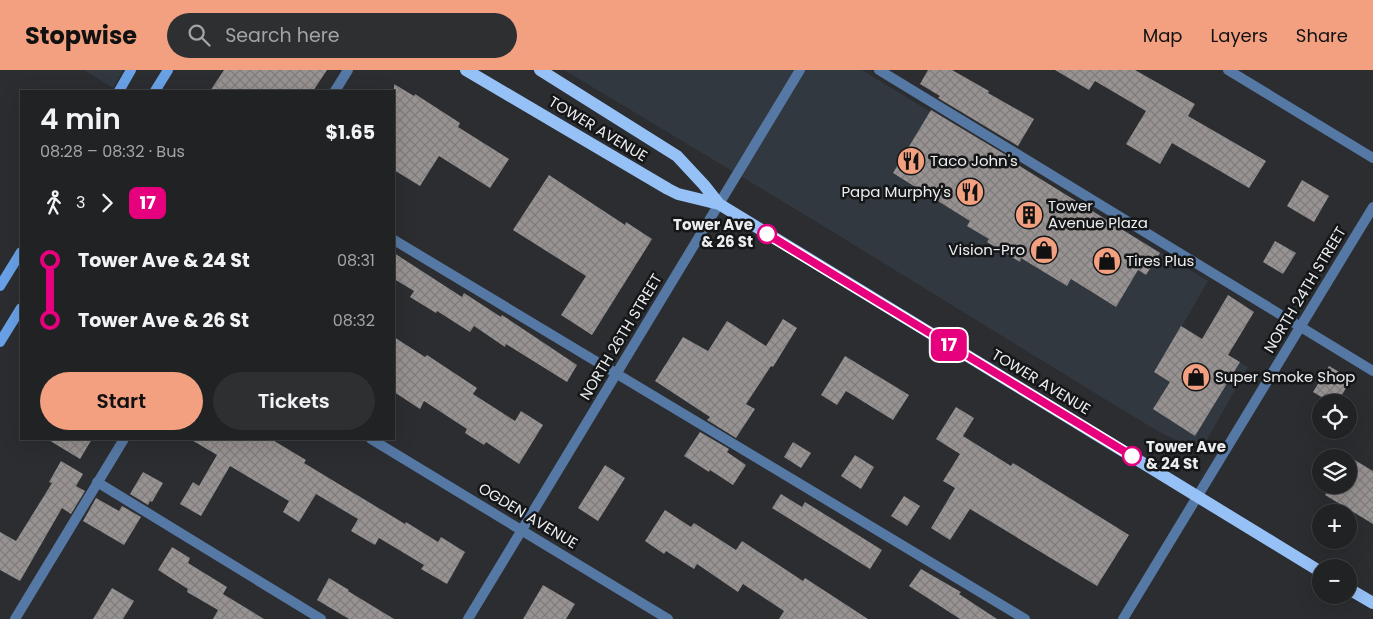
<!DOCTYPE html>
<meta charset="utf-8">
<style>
:root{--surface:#202224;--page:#2d2f31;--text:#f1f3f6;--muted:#a2a4a6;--line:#3d3f41;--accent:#f3a081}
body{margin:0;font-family:Poppins,sans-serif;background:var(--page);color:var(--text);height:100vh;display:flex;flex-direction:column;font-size:19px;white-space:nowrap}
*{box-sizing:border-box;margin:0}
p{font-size:16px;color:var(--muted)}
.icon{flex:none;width:28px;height:28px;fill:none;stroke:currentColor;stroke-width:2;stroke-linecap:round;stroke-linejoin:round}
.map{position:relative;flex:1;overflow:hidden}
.details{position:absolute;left:20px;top:20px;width:375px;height:350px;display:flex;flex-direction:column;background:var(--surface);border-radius:0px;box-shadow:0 5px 20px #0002,0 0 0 1px var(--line)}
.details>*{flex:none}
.badge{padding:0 10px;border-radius:8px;font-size:18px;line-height:32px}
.buttons{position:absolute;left:1312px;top:324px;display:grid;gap:10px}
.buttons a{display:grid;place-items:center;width:45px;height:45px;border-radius:50%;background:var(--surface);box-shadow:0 5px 20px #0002,0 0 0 1px var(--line);font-size:25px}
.map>.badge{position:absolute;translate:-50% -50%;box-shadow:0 0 0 2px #fff}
.legs{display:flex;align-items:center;gap:8px;height:55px;padding:0 20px;font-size:16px}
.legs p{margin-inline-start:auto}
.head{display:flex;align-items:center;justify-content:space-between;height:85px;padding:0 20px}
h1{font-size:28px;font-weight:600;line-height:38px}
.action{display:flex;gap:10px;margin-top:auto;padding:10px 20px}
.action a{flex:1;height:58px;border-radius:30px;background:var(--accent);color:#111;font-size:20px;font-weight:600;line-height:58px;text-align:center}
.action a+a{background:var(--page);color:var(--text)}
ul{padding:0 20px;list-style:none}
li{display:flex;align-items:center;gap:18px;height:60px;font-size:19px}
li i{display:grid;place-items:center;width:8px;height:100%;margin:0 6px;background:currentColor}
li i::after{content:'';width:12px;height:12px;margin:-6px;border:4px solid;border-radius:50%;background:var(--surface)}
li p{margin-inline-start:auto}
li:first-child i{background:linear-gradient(#0000 50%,currentColor 0)}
li:last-child i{background:linear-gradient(currentColor 50%,#0000 0)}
header{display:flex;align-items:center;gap:30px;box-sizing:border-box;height:70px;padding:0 25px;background:var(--accent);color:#111}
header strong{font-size:24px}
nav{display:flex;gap:28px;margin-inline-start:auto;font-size:18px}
.search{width:350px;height:45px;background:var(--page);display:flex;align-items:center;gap:12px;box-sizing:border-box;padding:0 18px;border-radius:28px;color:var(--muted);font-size:19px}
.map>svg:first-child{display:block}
</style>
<header>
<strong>Stopwise</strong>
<div class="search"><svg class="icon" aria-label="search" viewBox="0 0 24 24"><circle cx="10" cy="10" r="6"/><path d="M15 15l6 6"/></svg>Search here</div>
<nav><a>Map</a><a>Layers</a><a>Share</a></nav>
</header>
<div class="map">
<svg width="1373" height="549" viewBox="0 0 1373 549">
<defs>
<pattern id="building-cross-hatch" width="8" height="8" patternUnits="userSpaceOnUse" patternTransform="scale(1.25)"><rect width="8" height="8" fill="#989392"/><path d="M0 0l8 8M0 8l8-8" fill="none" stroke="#7f7c7c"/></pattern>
</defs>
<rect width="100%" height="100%" fill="#2b2d30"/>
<!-- built -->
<path fill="#32383f" d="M84,0H123L113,18Z
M564,0H862L1208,211L1182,256L1248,297L1205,373L1200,375L1188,376L1161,363L1121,339L820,154Z"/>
<!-- building -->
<path fill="url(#building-cross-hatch)" d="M224,0H327L313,21H210Z
M928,0H952L989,21L988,23L1034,49L1018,76L938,28L940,26L920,14Z
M1055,0H1135L1195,34L1188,46L1266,91L1249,118L1172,73L1160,94L1126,74L1146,41L1095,11L1089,20Z
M394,14L414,26L415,24L460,53L458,57L509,89L490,118L439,86L420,116L394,100Z
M931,40L1011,88L1010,90L1160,183L1146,205L1138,200L1116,237L1071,209L1067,216L1021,188L1020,192L987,172L989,169L967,156L970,151L893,103Z
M549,105L625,155L626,152L652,169L592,265L561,245L586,206L513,160Z
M1302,110L1329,126L1314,152L1287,136Z
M1275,171L1296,183L1283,204L1263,192Z
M394,183L462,227L464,223L501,247L502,245L577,295L567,312L506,274L505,277L474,256L470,262L437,241L436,243L410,227L414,221L394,209Z
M1228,225L1254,242L1228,285L1240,292L1195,366L1153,339L1170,312L1154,302L1181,256L1202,269Z
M783,249L797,258L773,297L771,296L746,334L755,339L736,368L707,350L710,347L655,311L683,267L708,281L727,251L766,276Z
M394,267L425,287L427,285L477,318L473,324L515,351L521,341L543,355L519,394L486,372L484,375L465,363L467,359L424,331L420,339L394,322Z
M845,286L909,325L893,350L846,321L837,335L821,325Z
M1329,296L1351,309L1338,332H1330L1313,322Z
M956,337L974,348L963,366L1011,396L1013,393L1129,465L1097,516L970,439L950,470L931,458L955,418L943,411L960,384L936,369Z
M700,362L729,379L727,382L746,395L733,415L710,400L709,402L684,386Z
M47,369H92L80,389Z
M190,369H271L306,390L304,393L405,454L406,452L438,472L441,467L465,482L447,514L421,499L424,495L379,468L375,475L351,461L358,449L316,424L299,452L283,442L289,431L230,396L201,446L180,434L193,412L199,416L217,385Z
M793,372L811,383L801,398L784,387Z
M855,385L874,397L861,419L841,406Z
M1348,386L1373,401V454L1325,425L1331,415H1349Z
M61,391L83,404L76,416L85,421L71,444L62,438L20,511L0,500V462L16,471L52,413L49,412Z
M605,395L625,408L598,451L578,438Z
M143,402L163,413L152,432L150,431L148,435L130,424Z
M781,424L802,437L805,432L882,480L870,499L772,438Z
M904,426L920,436L907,456L891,446Z
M96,428L119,441L122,436L141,447L124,475L83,451Z
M665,440L691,457L694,453L736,480L742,471L803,511L805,508L868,549H779L784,541L743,514L738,522L697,494L694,499L666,481L664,484L645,471Z
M172,477L190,488L188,493L227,517L223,524L264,549H213L218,540L187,522L188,519L158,500Z
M921,499L961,522L959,524L997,549H960L909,516Z
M329,508L349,520L348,521L394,549H349L317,530Z
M543,515L575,534L566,549H523Z
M112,518L134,531L123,549H93Z"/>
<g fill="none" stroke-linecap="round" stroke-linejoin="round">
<!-- service -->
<path stroke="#5578a4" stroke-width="10" d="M879,0L1373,301
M335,21L348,0
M394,170L1025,549
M97,412L321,549
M15,549L124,369"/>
<!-- minor -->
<path stroke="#5578a4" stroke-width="10" d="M1228,0L1373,88
M371,369L668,549
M468,549L800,0
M1123,549L1373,137"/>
<!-- secondary -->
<path stroke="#69a1e7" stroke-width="10" d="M119,21L131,0
M155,21L168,0
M0,216L21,182
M0,272L21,238"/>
<!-- primary -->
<path stroke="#96c1f7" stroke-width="12" d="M466,0L668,119L678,124L719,134L1321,502
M540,0L677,86L704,115L719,134
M1349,519L1373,533"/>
</g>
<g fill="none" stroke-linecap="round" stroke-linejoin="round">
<defs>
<path id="line-1" d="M767,164L1132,386"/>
</defs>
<!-- line-1 casing -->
<use href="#line-1" stroke="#fff" stroke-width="11"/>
<!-- line-1 -->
<use href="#line-1" stroke="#e6007e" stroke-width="8"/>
</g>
<!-- icons -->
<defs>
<symbol id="restaurant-disc" viewBox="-11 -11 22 22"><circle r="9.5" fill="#f3a081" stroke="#151617"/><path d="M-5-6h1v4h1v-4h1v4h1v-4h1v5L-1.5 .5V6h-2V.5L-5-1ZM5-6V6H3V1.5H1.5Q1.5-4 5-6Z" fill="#111"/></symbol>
<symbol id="building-disc" viewBox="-11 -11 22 22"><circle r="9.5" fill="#f3a081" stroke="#151617"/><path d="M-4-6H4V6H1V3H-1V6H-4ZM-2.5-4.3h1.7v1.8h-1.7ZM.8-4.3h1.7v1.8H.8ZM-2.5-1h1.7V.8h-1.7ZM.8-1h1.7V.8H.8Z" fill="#111"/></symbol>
<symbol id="shop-disc" viewBox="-11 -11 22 22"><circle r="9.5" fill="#f3a081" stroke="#151617"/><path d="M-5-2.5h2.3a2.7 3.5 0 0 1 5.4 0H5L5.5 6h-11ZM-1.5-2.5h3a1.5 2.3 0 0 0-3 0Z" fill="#111"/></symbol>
</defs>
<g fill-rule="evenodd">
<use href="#restaurant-disc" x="895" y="75" width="32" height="32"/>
<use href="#restaurant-disc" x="954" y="106" width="32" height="32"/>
<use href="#building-disc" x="1013" y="129" width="32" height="32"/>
<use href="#shop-disc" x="1028" y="164" width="32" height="32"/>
<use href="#shop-disc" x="1091" y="175" width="32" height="32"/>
<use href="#shop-disc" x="1180" y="291" width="32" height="32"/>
</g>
<!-- markers -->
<g fill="#fff" stroke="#e6007e" stroke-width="2.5">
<circle cx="767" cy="164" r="9"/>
<circle cx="1132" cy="386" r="9"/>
</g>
<g text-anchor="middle" stroke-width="5" stroke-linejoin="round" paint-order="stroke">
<!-- street labels -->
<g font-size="15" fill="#ebedef" stroke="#151617">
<text transform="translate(598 59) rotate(31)" y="5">TOWER AVENUE</text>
<text transform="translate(1305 220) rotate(-59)" y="5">NORTH 24TH STREET</text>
<text transform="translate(621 267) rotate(-59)" y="5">NORTH 26TH STREET</text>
<text transform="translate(1041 312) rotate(31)" y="5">TOWER AVENUE</text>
<text transform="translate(528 446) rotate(31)" y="5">OGDEN AVENUE</text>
</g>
<!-- poi labels -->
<g font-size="15" fill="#ebedef" stroke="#151617" text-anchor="start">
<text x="930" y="96">Taco John's</text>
<text x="951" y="127" text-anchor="end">Papa Murphy's</text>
<text x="1048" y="141">Tower<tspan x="1048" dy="17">Avenue Plaza</tspan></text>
<text x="1025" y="185" text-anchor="end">Vision-Pro</text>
<text x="1126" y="196">Tires Plus</text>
<text x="1215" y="312">Super Smoke Shop</text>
</g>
<!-- stop labels -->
<g font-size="15" font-weight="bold" fill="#ebedef" stroke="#151617" text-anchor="end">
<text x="753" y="160">Tower Ave<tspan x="753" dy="17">&amp; 26 St</tspan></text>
<text x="1146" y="382" text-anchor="start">Tower Ave<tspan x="1146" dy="17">&amp; 24 St</tspan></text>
</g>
</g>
</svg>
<div class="buttons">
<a><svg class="icon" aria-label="locate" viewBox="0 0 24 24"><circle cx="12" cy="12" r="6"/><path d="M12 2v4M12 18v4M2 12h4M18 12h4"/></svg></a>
<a><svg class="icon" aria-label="layers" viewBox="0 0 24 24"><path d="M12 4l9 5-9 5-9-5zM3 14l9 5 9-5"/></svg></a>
<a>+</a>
<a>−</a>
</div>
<b class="badge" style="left:949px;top:275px;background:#e6007e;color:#fff">17</b>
<section class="details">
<div class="head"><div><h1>4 min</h1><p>08:28 – 08:32 · Bus</p></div><b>$1.65</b></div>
<div class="legs"><svg class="icon" aria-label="walk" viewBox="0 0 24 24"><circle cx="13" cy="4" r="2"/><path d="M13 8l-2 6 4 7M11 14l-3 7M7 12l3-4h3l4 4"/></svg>3<svg class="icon" aria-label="forward" viewBox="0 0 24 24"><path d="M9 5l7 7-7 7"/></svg><b class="badge" style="background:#e6007e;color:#fff">17</b></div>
<ul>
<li><i style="color:#e6007e"></i><b>Tower Ave &amp; 24 St</b><p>08:31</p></li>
<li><i style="color:#e6007e"></i><b>Tower Ave &amp; 26 St</b><p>08:32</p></li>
</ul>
<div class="action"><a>Start</a><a>Tickets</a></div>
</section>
</div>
